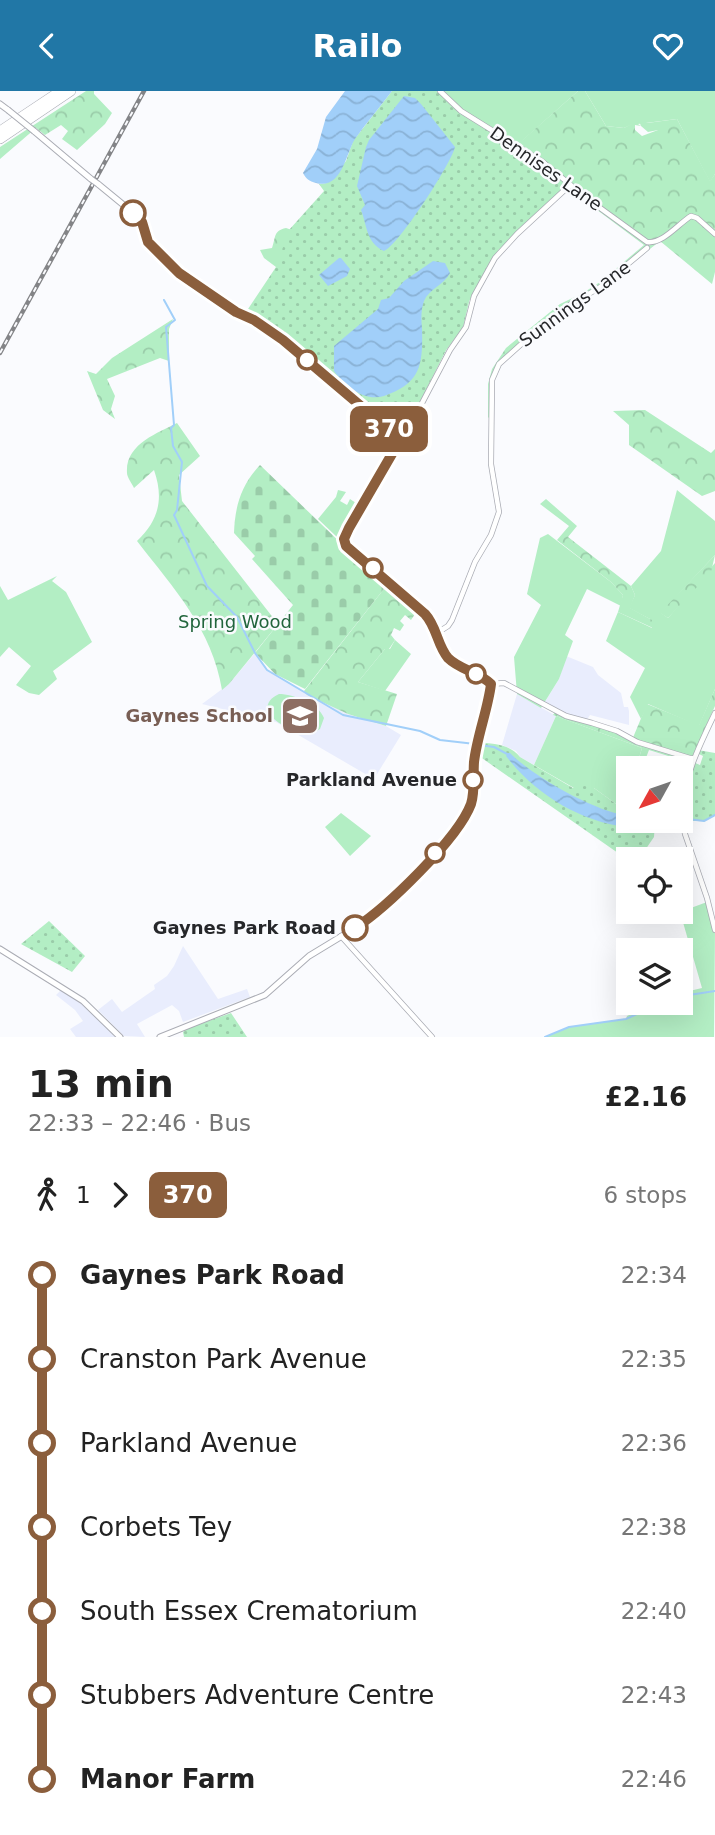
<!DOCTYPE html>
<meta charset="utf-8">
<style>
:root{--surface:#fff;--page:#f6f6f6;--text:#222;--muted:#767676;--accent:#2177a6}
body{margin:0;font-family:"DejaVu Sans",sans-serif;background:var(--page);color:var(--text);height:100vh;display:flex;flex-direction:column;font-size:26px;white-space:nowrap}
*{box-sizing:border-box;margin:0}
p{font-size:23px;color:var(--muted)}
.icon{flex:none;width:38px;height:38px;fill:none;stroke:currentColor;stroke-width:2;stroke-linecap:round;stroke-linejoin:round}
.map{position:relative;height:946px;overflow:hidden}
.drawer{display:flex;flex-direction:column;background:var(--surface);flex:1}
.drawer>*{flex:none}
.badge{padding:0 14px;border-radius:10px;font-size:24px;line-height:46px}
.needle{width:46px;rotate:230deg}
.controls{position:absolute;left:616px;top:665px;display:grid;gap:14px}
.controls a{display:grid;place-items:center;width:77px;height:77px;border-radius:0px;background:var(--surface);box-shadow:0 7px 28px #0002;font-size:35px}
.map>.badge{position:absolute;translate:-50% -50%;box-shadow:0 0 0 4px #fff}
.legs{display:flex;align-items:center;gap:10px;height:77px;padding:0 28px;font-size:23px}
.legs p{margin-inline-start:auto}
.head{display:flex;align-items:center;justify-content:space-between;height:119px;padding:0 28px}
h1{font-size:38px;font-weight:800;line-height:52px}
ul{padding:0 28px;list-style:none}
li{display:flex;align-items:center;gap:24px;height:84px;font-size:26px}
li i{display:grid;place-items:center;width:10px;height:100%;margin:0 9px;background:currentColor}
li i::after{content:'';width:18px;height:18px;margin:-9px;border:5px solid;border-radius:50%;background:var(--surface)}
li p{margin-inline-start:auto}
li:first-child i{background:linear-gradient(#0000 50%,currentColor 0)}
li:last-child i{background:linear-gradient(currentColor 50%,#0000 0)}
header{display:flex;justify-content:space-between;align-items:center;height:91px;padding:0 28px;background:var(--accent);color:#fff;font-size:32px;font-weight:800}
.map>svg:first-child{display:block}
</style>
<header><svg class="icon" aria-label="back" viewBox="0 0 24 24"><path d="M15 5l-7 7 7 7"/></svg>Railo<svg class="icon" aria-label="heart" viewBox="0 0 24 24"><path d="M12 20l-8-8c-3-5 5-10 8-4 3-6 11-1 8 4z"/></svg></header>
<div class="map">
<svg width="715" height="946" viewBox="0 0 715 946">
<defs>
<pattern id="forest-crowns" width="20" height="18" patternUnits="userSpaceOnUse" patternTransform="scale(1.75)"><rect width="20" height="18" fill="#b3eec4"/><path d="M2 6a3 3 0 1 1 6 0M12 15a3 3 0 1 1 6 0" fill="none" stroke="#9acca9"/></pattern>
<pattern id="cemetery-stones" width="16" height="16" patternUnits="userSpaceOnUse" patternTransform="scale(1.75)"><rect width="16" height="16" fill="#b3eec4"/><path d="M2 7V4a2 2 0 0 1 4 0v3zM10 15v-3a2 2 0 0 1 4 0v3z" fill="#9acca9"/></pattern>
<pattern id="park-dots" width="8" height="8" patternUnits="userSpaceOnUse" patternTransform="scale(1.75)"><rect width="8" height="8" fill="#b3eec4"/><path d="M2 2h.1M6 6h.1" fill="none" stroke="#9acca9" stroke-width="1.8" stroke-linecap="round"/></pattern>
<pattern id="water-waves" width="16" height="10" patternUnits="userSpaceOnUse" patternTransform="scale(1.75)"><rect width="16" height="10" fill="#a1cff9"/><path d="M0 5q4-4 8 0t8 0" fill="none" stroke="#8ab2d6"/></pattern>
</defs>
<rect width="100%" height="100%" fill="#fafbfe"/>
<!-- built -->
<path fill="#e9edfd" d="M255,562L267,578L305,601L348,623L386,635L401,644L374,688L276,631L202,613L229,593Z
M566,565L593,576L598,584L621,602L624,616H628L629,620V634L590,624L586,630L577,628L543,614L559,588Z
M517,603L556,625L534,674L520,666L516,660L502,654Z
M183,855L218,908L247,898L250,906L183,931L179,920L172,914L137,933L145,946L124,945L98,919L112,908L122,921L155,898L154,894L167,885L174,875Z
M62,898L94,922L115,946H76L70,938L83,930L75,919L56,904Z"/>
<!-- green -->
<path fill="#b3eec4" d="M437,0H578L514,57Z
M585,0H715V83L710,91L677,28L638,33L641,35L635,34V32L624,37L606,35Z
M338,399L346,401L340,410L347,414L350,408L359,414L342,447H338L318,428L336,406Z
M677,399L715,430V464L661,522L668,527L715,472V598L699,635L648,613L641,628L630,606L645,577L606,550L618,521L652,537L650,528L629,517L635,504L631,495L661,460Z
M548,443L611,491L623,504L621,515L587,498L565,544L573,550L559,588L541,617L517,603L514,566L541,514L527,503L540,447Z
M57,485L52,490L66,501L92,551L53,580L57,588L39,604L29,602L16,594L31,575L9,556L0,566V495L8,509Z
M395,549L411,563L385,600L358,591L385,558H390Z
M279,603C293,603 319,613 324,627L320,638C302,652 243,620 279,603Z
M556,625L642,657L636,677H628V700L623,718L594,697H574L534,674Z
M341,722L371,745L350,765L325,736Z
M707,811L715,839L714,946H545L569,936L626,928L627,925L653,912H681V902L702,897L680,821Z"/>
<!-- forest -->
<path fill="url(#forest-crowns)" d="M86,0H94V3L112,22L105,33L77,59L62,48L68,40L61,34L45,44L36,37L0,68V56Z
M417,0H445L465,20L519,52L578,0H585L606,35L624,37L635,31V39L642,45L658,39L648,41L641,35L639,30L647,32L677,28L710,90L715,83V181L712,193L660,150L583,211H579C554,228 499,261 494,292C492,305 494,318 493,331L488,326V293L492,278L506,257L560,213L583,202L600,191L644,154L573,101L564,99L498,159L469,210L463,236L446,259L408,335L404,341H395L386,332L396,333L389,327L372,322L351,304Z
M286,137L292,139L279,176H276L264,167L260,159L272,157C276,146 273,140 286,137Z
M173,228L169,238V270L160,267L107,288L115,305L111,318L115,328L103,319L87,280L96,283L112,267Z
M645,319L711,362L715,358V400L702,405L629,354V334L613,320Z
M177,332L200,365L179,384L182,410L278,533L229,593L222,599C212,538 174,498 137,450C159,429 164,408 154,379L134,397C132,393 127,386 127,382C125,353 158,342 177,332Z
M546,408L577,435L568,446L631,495L635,504L630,517L652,529L653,537L618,521L623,504L611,491L557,449L569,435L540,413Z
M715,464L711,481L668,527L660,522Z
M387,494L417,520L411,529L405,524L400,530L404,534L400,540L394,537L391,544L395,549L389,558H385L358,591L397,603L386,635L348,623L307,604L304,600Z
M715,598V615L689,673L684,687L681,709V677L678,668L649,659L642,677H636L642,657L553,624L555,621L593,632L632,649L647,613L699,634Z"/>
<!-- cemetery -->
<path fill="url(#cemetery-stones)" d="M260,374L348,459L387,494L305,598L275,583L255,562L293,514L252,468L255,465L234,442C235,415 241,394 260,374Z"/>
<!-- park -->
<path fill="url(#park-dots)" d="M392,0H437L452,16L524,61L563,90L565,95L564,99L498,159L469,210L463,236L446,259L405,338L398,340L266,233L246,221L276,176L289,139L324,100L319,93L327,92L346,70L353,50Z
M478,651C494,653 510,653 520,666L573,697L580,693L588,692L589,696L594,697L623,718L628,719V730H655L654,746L639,768L628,769L476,663Z
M698,659L715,662V724L704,730H682L693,671L700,674L703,665L697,662Z
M49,830L85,865L72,881L21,853Z
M231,922L247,946H184L183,941L186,938Z"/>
<!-- water -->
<path fill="url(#water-waves)" d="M345,0H392C380,16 367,31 355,48C346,62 342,99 316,92C309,90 306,88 303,82L317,58L326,26Z
M404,5L415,7L421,13L455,56C451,73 398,155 384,160C366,152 367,134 361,119L365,114L357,95L366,56L369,49Z
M339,167H341L350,178L347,185L328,195L319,184Z
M433,170L445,172L450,182C444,194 429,198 424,210C421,218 421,228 422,237C423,274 421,292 384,305C364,311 345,295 334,280V255L378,218L381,209L389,207L404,190Z
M508,662H510C534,686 594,720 628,725V730H653V734C645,739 636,737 626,736C579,730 535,703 506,665Z"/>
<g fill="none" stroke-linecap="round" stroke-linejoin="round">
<!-- stream -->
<path stroke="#a1cff9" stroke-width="2" d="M164,209L175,229L166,236L174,334L171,337L173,355L182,371L177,419L174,424L207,495L237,526L255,562L267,579L343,624L420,640L440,649L475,653
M479,654L494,656L509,664
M688,728L704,730L715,724
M672,730H675
M689,904L715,900
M545,946L569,936L626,928L661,912"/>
<defs>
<path id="tertiary" d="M440,0L461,20L543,71L585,106L647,151C663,153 678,133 691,125L697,127L715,143
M396,356L411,333L450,259L466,236L474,205L495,167L517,143L570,94
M437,542L448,535L452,529L475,471L491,444L499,421L491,373L492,289L499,273L537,239L571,213L599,197L647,157
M491,593L504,592L566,625L592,632L617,640L637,651L693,668
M681,723C685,684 698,657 715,622
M681,724L685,743L707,807L715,839
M341,845L432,946"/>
<path id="secondary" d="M0,13L8,19
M34,40L91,88
M98,93L137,125L142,131L148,151L179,182L236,221L263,234L283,249L395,344L396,356L349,437L344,448L346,455L425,523C436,535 436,550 445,563C455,577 475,582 489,590L491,595L474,670L470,715L459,734L408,792L365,831L309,865L265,904L160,946
M0,858L83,910L120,946"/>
<path id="motorway" d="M0,40L60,0
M0,48L71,0"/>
</defs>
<!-- tertiary casing -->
<use href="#tertiary" stroke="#aaacb4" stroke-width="6"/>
<!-- secondary casing -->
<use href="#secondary" stroke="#aaacb4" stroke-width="7"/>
<!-- motorway casing -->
<use href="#motorway" stroke="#aaacb4" stroke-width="10"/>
<!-- tertiary -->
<use href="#tertiary" stroke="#fff" stroke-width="4.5"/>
<!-- secondary -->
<use href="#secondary" stroke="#fff" stroke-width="5"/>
<!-- motorway -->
<use href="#motorway" stroke="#fff" stroke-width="9"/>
<defs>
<path id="rail" d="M0,262L144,0"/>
</defs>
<!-- rail casing -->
<use href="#rail" stroke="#838487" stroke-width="4.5"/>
<!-- rail -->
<use href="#rail" stroke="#fafbfe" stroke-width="2" stroke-dasharray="5" stroke-linecap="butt"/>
<defs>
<path id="secondary-bridge" d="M8,19L34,40
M91,88L98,93"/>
</defs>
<!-- secondary-bridge casing -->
<use href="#secondary-bridge" stroke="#aaacb4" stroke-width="7" stroke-linecap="butt"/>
<!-- secondary-bridge -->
<use href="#secondary-bridge" stroke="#fff" stroke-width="5"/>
</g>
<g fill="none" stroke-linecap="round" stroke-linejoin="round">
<defs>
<path id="line-1" d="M133,122L142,131L148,151L179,182L236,221L254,229L283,249L395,344L396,356L349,437L344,448L346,455L425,523C437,536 437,554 448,567C460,579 479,581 491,593C488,618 477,645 474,671C473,684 475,701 471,713C458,748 386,817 355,837"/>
</defs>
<!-- line-1 casing -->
<use href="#line-1" stroke="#fff" stroke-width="16"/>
<!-- line-1 -->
<use href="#line-1" stroke="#8b5e3c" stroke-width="10"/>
</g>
<!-- icons -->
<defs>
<symbol id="school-square" viewBox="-11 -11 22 22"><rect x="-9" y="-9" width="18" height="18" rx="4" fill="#8d6e63" stroke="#fafbfe"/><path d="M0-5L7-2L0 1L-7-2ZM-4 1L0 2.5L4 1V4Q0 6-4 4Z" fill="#fff"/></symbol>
</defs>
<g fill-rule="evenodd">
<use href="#school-square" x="278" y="603" width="44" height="44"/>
</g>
<!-- markers -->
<g fill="#fff" stroke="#8b5e3c" stroke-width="3.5">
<circle cx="133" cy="122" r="12"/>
<circle cx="307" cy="269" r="9"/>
<circle cx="373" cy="477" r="9"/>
<circle cx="476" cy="583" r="9"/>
<circle cx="473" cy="689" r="9"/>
<circle cx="435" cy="762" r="9"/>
<circle cx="355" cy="837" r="12"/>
</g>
<g text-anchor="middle" stroke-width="5" stroke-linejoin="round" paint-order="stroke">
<!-- street labels -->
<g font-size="18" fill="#26272a" stroke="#fafbfe">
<text transform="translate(546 78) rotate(35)" y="6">Dennises Lane</text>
<text transform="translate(575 213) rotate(-36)" y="6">Sunnings Lane</text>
</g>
<!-- park labels -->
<g font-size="18" fill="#21653c" stroke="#fafbfe">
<text x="235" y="537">Spring Wood</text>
</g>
<!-- education labels -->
<g font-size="18" font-weight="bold" fill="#785e54" stroke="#fafbfe" text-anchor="end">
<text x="273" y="631">Gaynes School</text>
</g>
<!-- stop labels -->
<g font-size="18" font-weight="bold" fill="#26272a" stroke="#fafbfe" text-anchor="end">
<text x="457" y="695">Parkland Avenue</text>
<text x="336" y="843">Gaynes Park Road</text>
</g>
</g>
</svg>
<div class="controls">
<a><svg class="needle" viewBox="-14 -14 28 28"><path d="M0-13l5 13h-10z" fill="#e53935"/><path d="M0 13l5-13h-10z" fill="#767676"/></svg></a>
<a><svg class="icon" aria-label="locate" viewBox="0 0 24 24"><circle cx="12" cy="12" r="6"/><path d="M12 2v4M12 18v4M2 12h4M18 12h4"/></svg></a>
<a><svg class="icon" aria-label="layers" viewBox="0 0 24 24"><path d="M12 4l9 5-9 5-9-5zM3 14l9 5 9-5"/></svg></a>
</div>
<b class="badge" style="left:389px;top:338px;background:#8b5e3c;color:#fff">370</b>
</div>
<section class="drawer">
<div class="head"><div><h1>13 min</h1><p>22:33 – 22:46 · Bus</p></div><b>£2.16</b></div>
<div class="legs"><svg class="icon" aria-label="walk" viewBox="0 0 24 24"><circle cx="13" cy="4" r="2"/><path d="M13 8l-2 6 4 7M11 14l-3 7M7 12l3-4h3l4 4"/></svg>1<svg class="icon" aria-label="forward" viewBox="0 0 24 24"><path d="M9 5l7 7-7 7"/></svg><b class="badge" style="background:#8b5e3c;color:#fff">370</b><p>6 stops</p></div>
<ul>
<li><i style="color:#8b5e3c"></i><b>Gaynes Park Road</b><p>22:34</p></li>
<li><i style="color:#8b5e3c"></i><span>Cranston Park Avenue</span><p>22:35</p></li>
<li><i style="color:#8b5e3c"></i><span>Parkland Avenue</span><p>22:36</p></li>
<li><i style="color:#8b5e3c"></i><span>Corbets Tey</span><p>22:38</p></li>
<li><i style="color:#8b5e3c"></i><span>South Essex Crematorium</span><p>22:40</p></li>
<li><i style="color:#8b5e3c"></i><span>Stubbers Adventure Centre</span><p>22:43</p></li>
<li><i style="color:#8b5e3c"></i><b>Manor Farm</b><p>22:46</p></li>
</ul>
</section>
